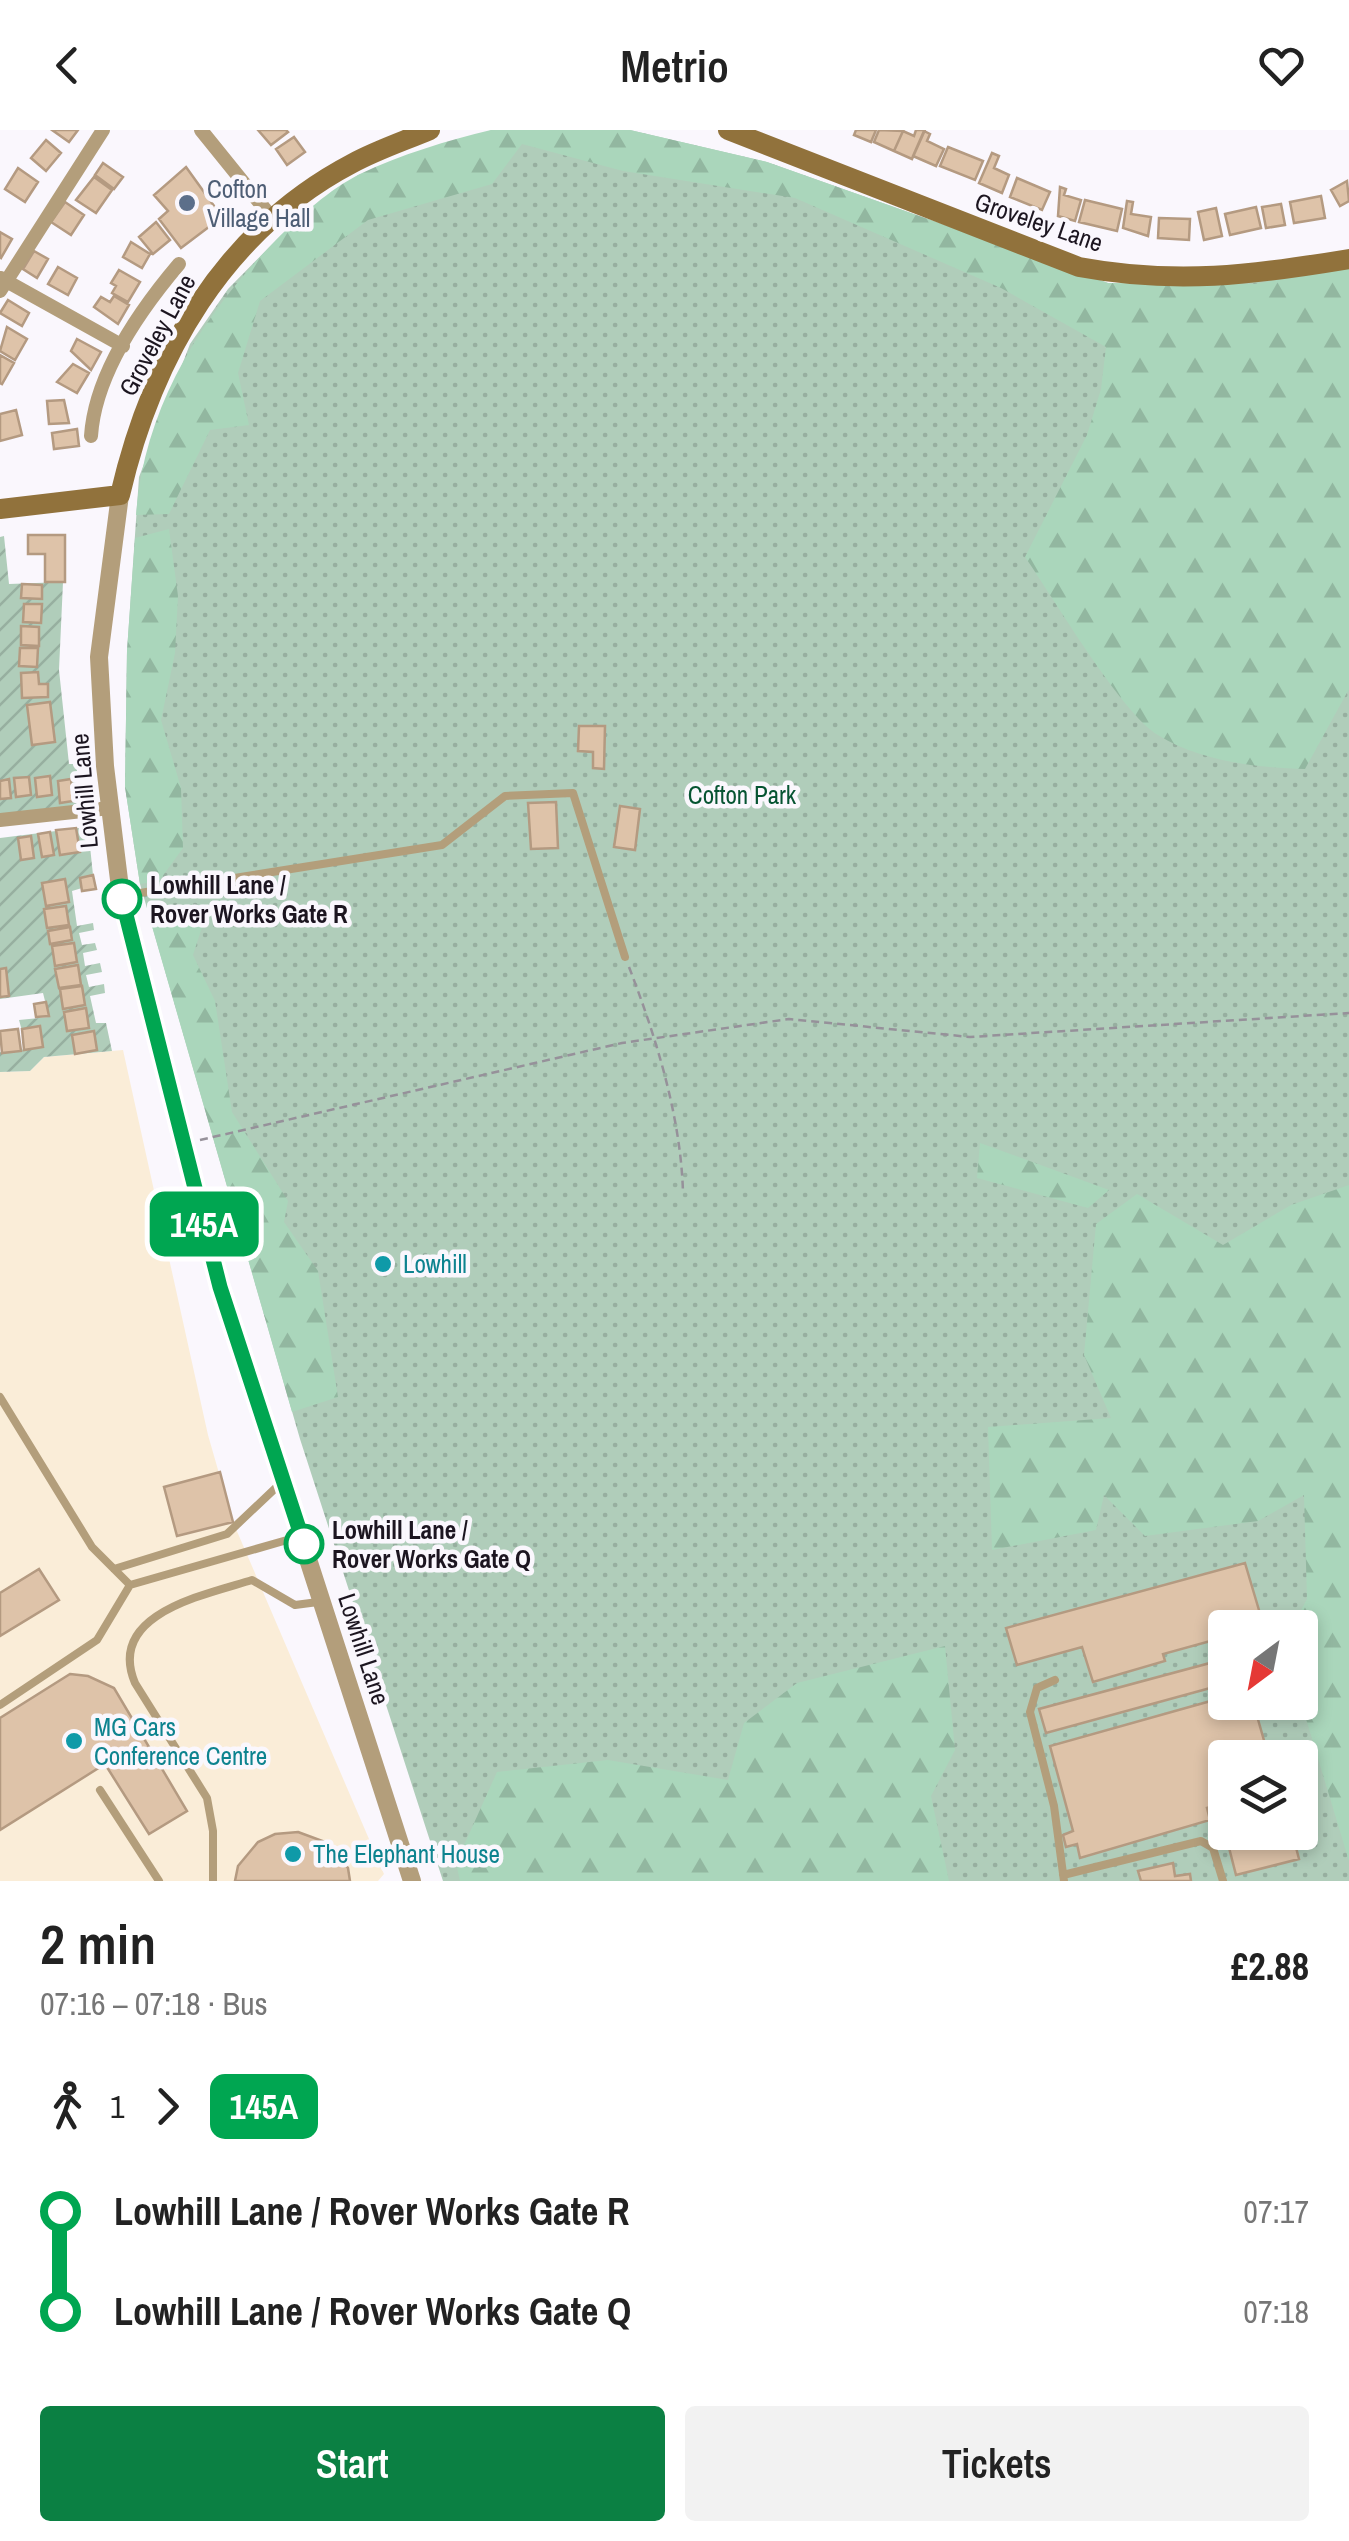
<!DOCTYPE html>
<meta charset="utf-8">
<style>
:root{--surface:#fff;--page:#f2f2f2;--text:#222;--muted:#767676;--accent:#0b8043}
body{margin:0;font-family:"Archivo Narrow",sans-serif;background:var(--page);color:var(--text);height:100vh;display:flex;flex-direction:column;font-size:38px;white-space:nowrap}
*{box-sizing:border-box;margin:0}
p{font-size:32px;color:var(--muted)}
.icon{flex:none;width:55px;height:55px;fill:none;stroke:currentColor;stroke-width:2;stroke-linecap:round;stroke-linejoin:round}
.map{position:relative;height:1751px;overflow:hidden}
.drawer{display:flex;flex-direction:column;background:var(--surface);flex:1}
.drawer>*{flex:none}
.badge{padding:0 20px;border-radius:15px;font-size:35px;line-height:65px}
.needle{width:65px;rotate:212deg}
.controls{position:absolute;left:1208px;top:1480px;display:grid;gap:20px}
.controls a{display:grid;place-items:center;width:110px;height:110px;border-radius:10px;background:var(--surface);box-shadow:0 5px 15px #0003;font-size:50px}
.map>.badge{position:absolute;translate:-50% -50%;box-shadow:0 0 0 5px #fff}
.legs{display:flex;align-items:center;gap:15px;height:110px;padding:0 40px;font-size:32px}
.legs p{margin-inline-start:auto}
.head{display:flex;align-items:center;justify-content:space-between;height:170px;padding:0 40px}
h1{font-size:55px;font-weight:600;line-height:75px}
.cta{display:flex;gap:20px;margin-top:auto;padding:20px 40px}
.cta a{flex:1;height:115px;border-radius:10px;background:var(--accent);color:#fff;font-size:40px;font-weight:600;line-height:115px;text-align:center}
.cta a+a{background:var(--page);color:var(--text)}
ul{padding:0 40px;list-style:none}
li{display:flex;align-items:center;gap:35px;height:100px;font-size:38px}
li i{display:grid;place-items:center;width:15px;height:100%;margin:0 12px;background:currentColor}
li i::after{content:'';width:25px;height:25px;margin:-12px;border:8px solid;border-radius:50%;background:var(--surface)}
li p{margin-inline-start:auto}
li:first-child i{background:linear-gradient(#0000 50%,currentColor 0)}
li:last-child i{background:linear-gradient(currentColor 50%,#0000 0)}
header{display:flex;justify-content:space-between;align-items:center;height:130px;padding:0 40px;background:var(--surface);font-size:45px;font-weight:600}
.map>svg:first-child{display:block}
</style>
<header><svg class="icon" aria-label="back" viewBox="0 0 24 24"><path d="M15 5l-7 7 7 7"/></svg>Metrio<svg class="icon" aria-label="heart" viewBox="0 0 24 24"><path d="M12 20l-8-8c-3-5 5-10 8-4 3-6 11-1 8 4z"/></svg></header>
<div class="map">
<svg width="1349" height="1751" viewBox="0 0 1349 1751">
<defs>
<pattern id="grass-dots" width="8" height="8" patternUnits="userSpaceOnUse" patternTransform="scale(2.5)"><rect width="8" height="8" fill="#b0cdba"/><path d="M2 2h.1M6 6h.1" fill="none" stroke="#97afa0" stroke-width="1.8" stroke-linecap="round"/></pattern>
<pattern id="forest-firs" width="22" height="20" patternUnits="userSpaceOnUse" patternTransform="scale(2.5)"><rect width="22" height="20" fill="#aad6bb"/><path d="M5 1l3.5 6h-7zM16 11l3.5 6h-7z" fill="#92b7a0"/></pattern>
<pattern id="garden-furrows" width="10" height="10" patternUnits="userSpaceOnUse" patternTransform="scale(2.5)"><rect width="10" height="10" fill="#b0cdba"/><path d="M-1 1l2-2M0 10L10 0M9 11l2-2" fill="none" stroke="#97afa0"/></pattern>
</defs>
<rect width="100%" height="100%" fill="#faf7fd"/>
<!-- industrial -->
<path fill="#faedd8" d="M123,920L208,1305L233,1392L384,1744L378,1751H0V942L30,941L44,927Z"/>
<!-- grass -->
<path fill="url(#grass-dots)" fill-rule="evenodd" d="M492,0H630L767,32L1108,153C1190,162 1268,152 1349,138V1751H443L300,1309L140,754L125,657L127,521L139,347L190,214L228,159L297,89L358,45ZM1225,1498H1300V1572H1225ZM1225,1628H1300V1702H1225Z"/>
<!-- forest -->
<path fill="url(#forest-firs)" d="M491,0H630L767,32L1108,153L1254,154L1349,138V559L1305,639C1258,638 1199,631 1158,605C1121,583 1053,467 1025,427L1087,305L1101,259L1106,217L1001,158L795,68L623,41L522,14L492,54L368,90L260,171L238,243L249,295L210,300L169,384L136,385C144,277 202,185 276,110C300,86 330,59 360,44C400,25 448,10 491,0Z
M169,399L178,466L175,523L161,590L181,658L183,718L159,751L140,754L125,657L127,521L135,408Z
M149,786L203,794L193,825L215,871L232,982L288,1071L284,1092L318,1141L338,1267L292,1282Z
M980,1013L1109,1060L1088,1078L977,1048Z
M1349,1055V1731L1300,1569V1498L1292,1497L1307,1469L1304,1365L1258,1391L1145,1406L1104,1365L1096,1400L992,1420L988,1297L1111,1288L1084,1225L1096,1094L1137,1064L1223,1115L1291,1075Z
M945,1516L955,1620L931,1666L949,1751H460L456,1733L497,1642L608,1630L728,1650L744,1593L797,1553Z"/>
<!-- garden -->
<path fill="url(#garden-furrows)" d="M4,406L9,454L63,452L59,540L69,634H76L82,675L0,684V407Z
M88,697L93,745L80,748L82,758L72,761L77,796L93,793L94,800L79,803L82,815L95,813L97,820L83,823L85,836L100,833L102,842L86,845L89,857L104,854L105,863L90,866L96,893H106L112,921L44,927L30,941L0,942V922L27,919L19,890L49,887L43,863L0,869V708Z"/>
<!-- building -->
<path fill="#dec3a9" stroke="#b49a81" stroke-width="2.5" d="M52,0H78L69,12Z
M258,0H286L288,2L271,15Z
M856,0H876L871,12L854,5Z
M879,0L903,1L894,21L874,12Z
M916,0H925L912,29L894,21L903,1L914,6Z
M924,1L930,4L927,11L944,19L936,36L913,26Z
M294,7L305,22L287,35L276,19Z
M46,10L61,23L46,41L31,28Z
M948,17L983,31L975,50L940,36Z
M992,23L999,26L994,38L1009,45L1002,63L979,53Z
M103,33L123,47L114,59L95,45Z
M186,37L222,87L181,118L159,89L168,81L154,65Z
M18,38L38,52L25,72L5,59Z
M94,47L112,60L96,83L76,70Z
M1017,48L1050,62L1042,80L1010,67Z
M1347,51L1349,71L1340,76L1331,60Z
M1060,57L1066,59L1064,65L1081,70L1075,91L1058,86Z
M1321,66L1325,88L1294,93L1290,72Z
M1085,70L1122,79L1117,101L1079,92Z
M1127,71L1133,72L1131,84L1151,87L1148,106L1123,98Z
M65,72L84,85L71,105L51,92Z
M1281,74L1285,95L1266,98L1262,77Z
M1256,77L1261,98L1230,105L1225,84Z
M1216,78L1222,106L1204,110L1198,82Z
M1159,88L1190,89L1189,110L1158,108Z
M156,92L170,110L153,124L139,107Z
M0,102L12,109L1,128L0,127Z
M131,112L150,124L142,138L123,127Z
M34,121L48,129L37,148L23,139Z
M58,137L77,148L68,165L48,154Z
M119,140L140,152L128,172L112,163L116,156L111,153Z
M114,166L129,175L118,194L94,177L101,167L110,172Z
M8,170L29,183L22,196L0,183Z
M7,197L27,209L15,230L0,221Z
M77,209L101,222L91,240L71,221Z
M0,225L14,233L2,254L0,253Z
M73,234L89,243L77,263L57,252Z
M64,270L69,293L49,294L47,271Z
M16,280L22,305L0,311V284Z
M77,299L79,316L54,319L52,303Z
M28,405H65V452H45V424H28Z
M22,454L42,455V469L21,468Z
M24,474H42L41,493L23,492Z
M21,496L39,497V516L21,515Z
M20,518H38L37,537L19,536Z
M38,542L39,554H48V567L22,568L21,543Z
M50,572L55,612L32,615L27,575Z
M579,596H605L604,639L593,638V622L578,621Z
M50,646L52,665L37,667L35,648Z
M29,647L31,665L16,667L14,648Z
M9,649L11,668L0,669V651Z
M71,649L73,671L60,673L58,651Z
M556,672L558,718L531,719L528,673Z
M620,676L640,679L635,720L614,717Z
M76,698L80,722L60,725L56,700Z
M50,702L54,725L42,727L38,704Z
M31,706L34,728L21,730L18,708Z
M93,745L96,759L82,761L80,748Z
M65,749L69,772L46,776L42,753Z
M66,776L69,795L47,798L44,779Z
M70,797L72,810L50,814L48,801Z
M74,813L77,832L55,836L52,816Z
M78,835L81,855L59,858L55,839Z
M6,838L9,866L0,867V839Z
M82,856L85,875L63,879L60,859Z
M46,872L49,886L36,887L34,874Z
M86,878L89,898L67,901L64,882Z
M40,896L43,917L24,920L22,899Z
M18,899L21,921L2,923L0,901Z
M94,901L97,920L75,924L72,905Z
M220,1342L233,1392L177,1406L164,1357Z
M1245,1433L1264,1497L1225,1498V1507L1163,1524L1165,1531L1093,1552L1082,1517L1017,1535L1006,1498Z
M39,1439L59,1470L0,1506V1463Z
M1225,1529V1554L1046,1603L1039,1579Z
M70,1544L88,1546L114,1558L187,1681L149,1704L105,1634L0,1700V1588Z
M1225,1567V1572H1253L1269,1628H1225V1702L1218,1675L1207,1678L1210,1690L1080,1728L1077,1714L1066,1717L1063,1705L1073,1701L1050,1616Z
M298,1702L328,1713L348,1738L350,1751H235L238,1736L258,1712L275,1704Z
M1225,1702H1292L1299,1729L1236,1745Z
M1173,1733L1175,1746L1190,1744L1191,1751H1141L1138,1741Z"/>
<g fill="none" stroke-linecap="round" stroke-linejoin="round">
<!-- path -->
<path stroke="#96919a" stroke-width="2.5" stroke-dasharray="8 5" stroke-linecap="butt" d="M629,837C656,907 681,987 683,1063
M200,1010L622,913L789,889L970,907L1349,883"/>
<!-- service -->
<path stroke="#b39e7b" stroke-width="8" d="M121,766L442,715L505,666L573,663L625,827
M0,1267L92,1417L130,1455L97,1510L0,1575
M114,1439L227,1404L283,1351
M130,1455L301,1406
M1055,1550L1037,1558L1030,1582L1054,1676L1064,1751
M100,1660L159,1751
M1063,1745L1201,1711L1213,1718L1223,1751
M213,1751V1701L207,1668L135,1553C106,1484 204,1465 252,1450L295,1475L318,1472"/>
<!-- minor -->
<path stroke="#b39e7b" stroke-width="14" d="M201,0L272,88
M1,148L123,216
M0,161L103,0
M91,306C95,245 140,180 179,134
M0,690L110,678"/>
<!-- tertiary -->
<path stroke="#b39e7b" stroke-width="18" d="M120,365L99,527L105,636L121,766L220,1157L412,1751"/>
<!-- secondary -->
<path stroke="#91723c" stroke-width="20" d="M728,0L1079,137C1176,155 1253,145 1349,129
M0,379L120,365C152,227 223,101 353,33C377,20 404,11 430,0"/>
</g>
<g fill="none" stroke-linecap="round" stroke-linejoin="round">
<defs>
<path id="line-1" d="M122,769L220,1157L304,1414"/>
</defs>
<!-- line-1 casing -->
<use href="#line-1" stroke="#fff" stroke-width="22"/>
<!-- line-1 -->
<use href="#line-1" stroke="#00a651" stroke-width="15"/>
</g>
<!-- markers -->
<circle fill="#5c6f8a" stroke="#faf7fd" stroke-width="4" cx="187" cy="73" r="10"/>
<g fill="#fff" stroke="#00a651" stroke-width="5">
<circle cx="122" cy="769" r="18"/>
<circle cx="304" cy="1414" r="18"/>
</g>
<g fill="#0f9aa8" stroke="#faf7fd" stroke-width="4">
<circle cx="383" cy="1134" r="10"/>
<circle cx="74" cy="1611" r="10"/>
<circle cx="293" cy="1724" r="10"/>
</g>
<g text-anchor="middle" stroke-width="9" stroke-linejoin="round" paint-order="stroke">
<!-- service labels -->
<g font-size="25" fill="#4e5e75" stroke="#faf7fd" text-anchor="start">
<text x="207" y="68">Cofton<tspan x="207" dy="29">Village Hall</tspan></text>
</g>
<!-- street labels -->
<g font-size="25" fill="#1c1520" stroke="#faf7fd">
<text transform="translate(1039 92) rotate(19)" y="9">Groveley Lane</text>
<text transform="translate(157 205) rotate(-62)" y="9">Groveley Lane</text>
<text transform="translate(84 661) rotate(-95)" y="9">Lowhill Lane</text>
<text transform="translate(364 1519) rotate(72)" y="9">Lowhill Lane</text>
</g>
<!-- park labels -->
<g font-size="25" fill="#065432" stroke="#faf7fd">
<text x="742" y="674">Cofton Park</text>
</g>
<!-- stop labels -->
<g font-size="25" font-weight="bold" fill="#1c1520" stroke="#faf7fd" text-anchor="start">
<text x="150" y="764">Lowhill Lane /<tspan x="150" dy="29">Rover Works Gate R</tspan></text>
<text x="332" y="1409">Lowhill Lane /<tspan x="332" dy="29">Rover Works Gate Q</tspan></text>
</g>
<!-- culture labels -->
<g font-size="25" fill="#0d838f" stroke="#faf7fd" text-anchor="start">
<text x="403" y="1143">Lowhill</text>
<text x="94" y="1606">MG Cars<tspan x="94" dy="29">Conference Centre</tspan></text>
<text x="313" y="1733">The Elephant House</text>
</g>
</g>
</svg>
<div class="controls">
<a><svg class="needle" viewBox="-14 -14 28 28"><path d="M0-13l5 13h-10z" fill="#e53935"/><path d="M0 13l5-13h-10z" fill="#767676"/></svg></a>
<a><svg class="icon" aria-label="layers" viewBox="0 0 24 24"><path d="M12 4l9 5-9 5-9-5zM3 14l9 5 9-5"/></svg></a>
</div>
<b class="badge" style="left:204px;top:1094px;background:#00a651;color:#fff">145A</b>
</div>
<section class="drawer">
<div class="head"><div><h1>2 min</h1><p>07:16 – 07:18 · Bus</p></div><b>£2.88</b></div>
<div class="legs"><svg class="icon" aria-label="walk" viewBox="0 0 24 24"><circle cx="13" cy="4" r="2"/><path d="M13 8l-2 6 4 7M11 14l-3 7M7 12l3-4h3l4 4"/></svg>1<svg class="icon" aria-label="forward" viewBox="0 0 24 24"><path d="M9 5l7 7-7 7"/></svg><b class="badge" style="background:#00a651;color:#fff">145A</b></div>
<ul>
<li><i style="color:#00a651"></i><b>Lowhill Lane / Rover Works Gate R</b><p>07:17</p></li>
<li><i style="color:#00a651"></i><b>Lowhill Lane / Rover Works Gate Q</b><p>07:18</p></li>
</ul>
<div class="cta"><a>Start</a><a>Tickets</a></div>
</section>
